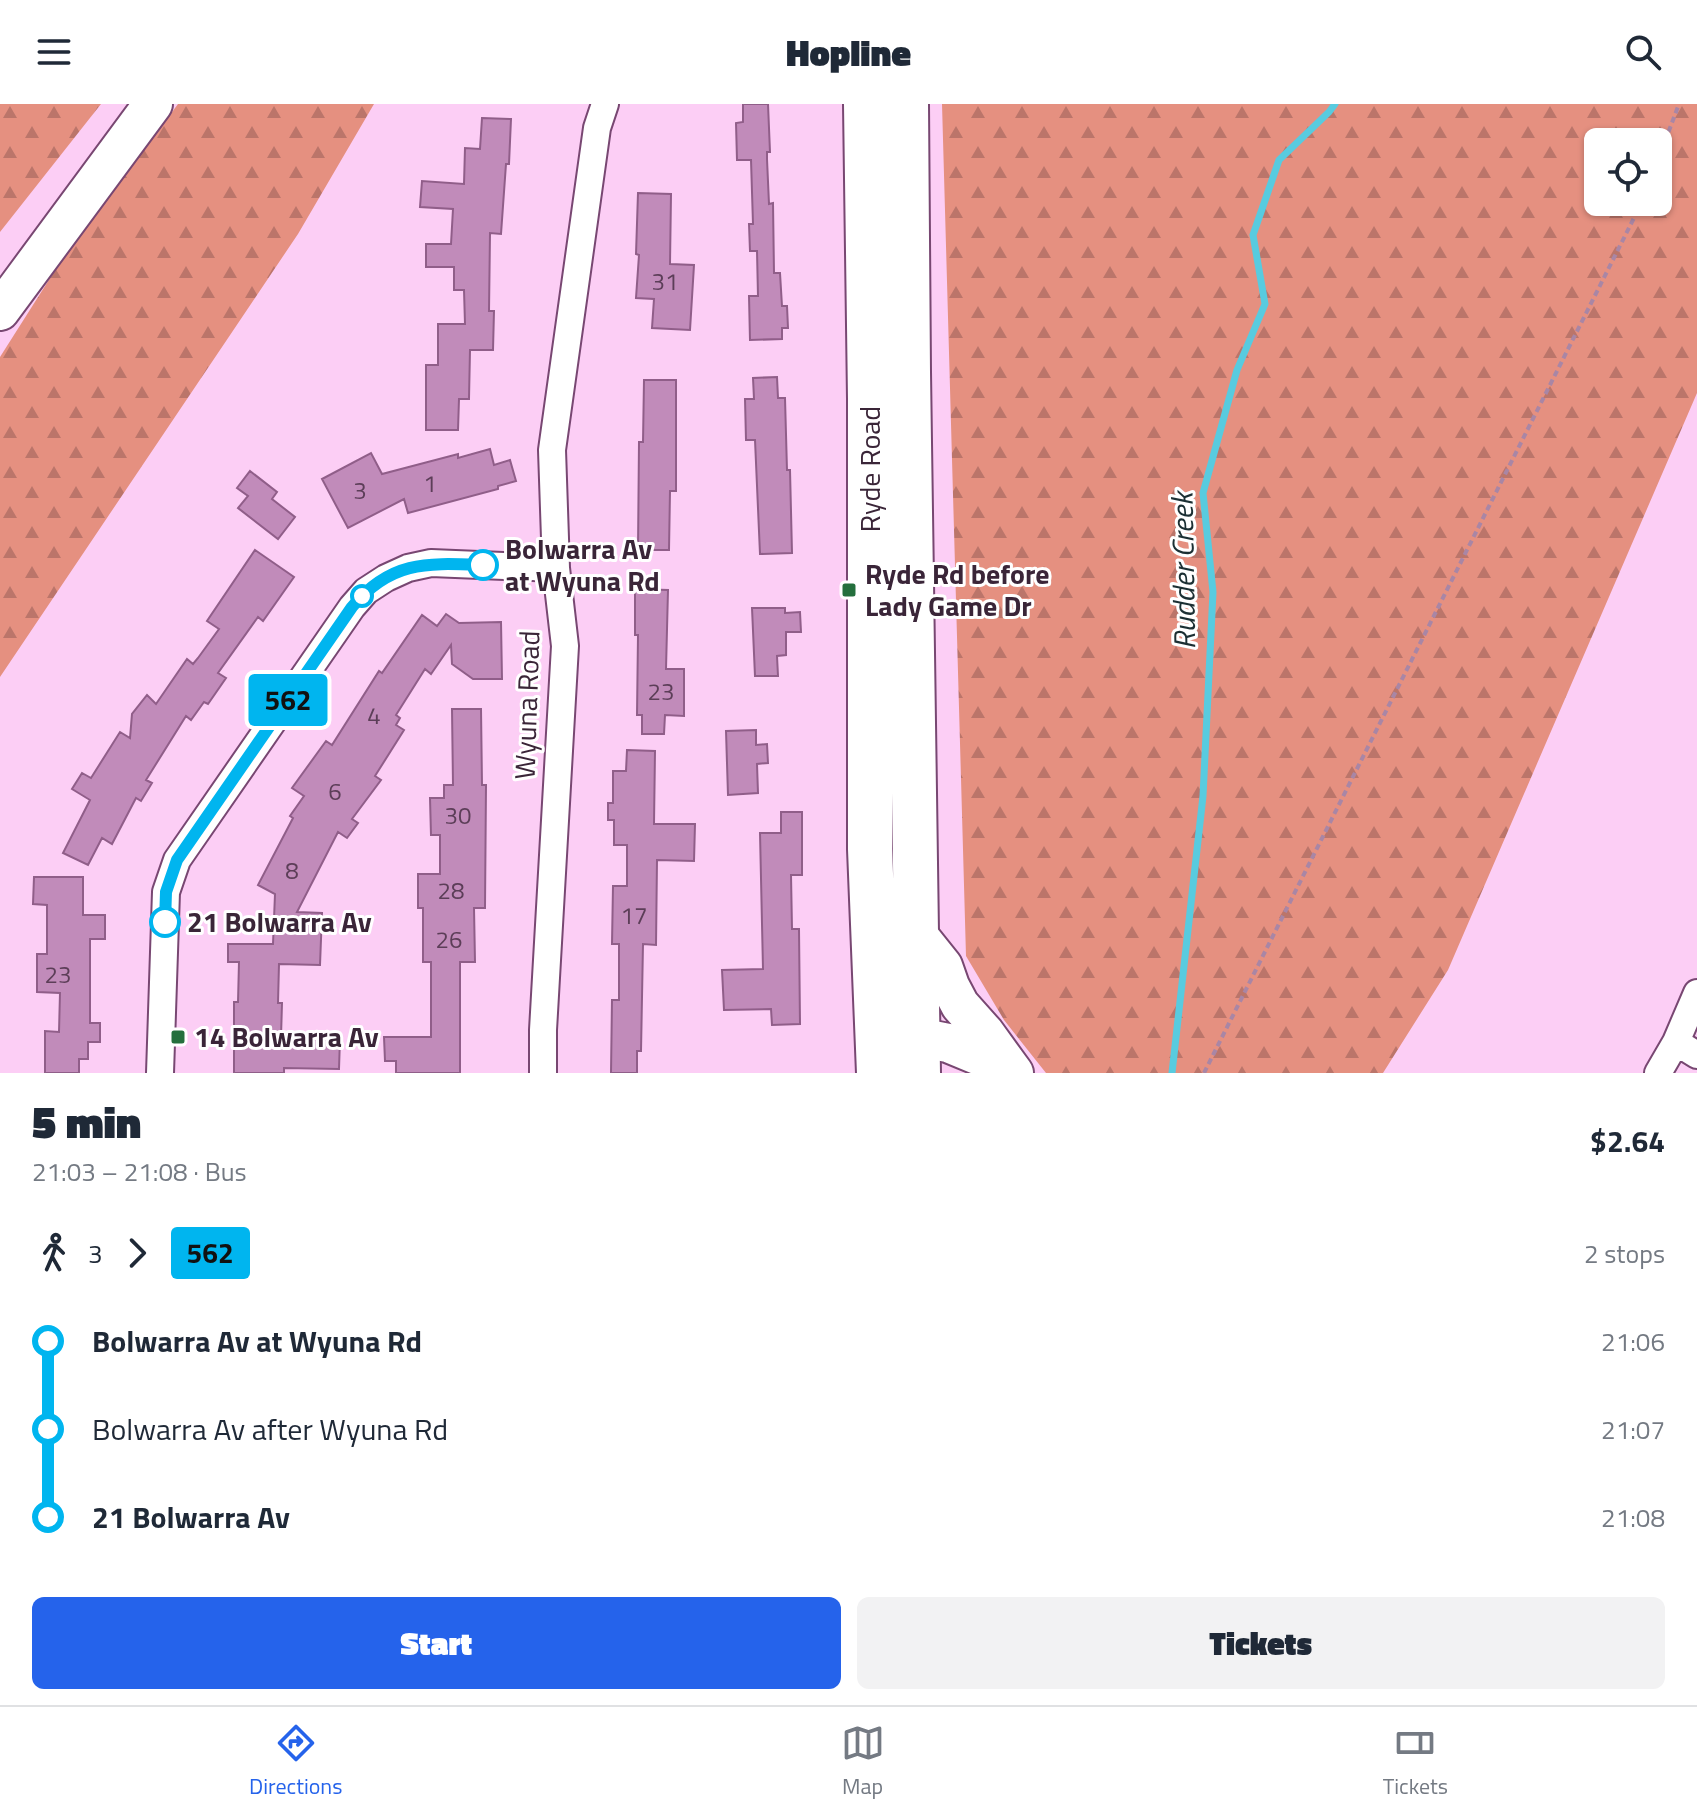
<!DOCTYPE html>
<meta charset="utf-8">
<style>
:root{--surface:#fff;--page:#f2f2f3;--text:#1f2937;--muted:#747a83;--line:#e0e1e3;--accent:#2563eb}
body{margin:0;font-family:"Titillium Web",sans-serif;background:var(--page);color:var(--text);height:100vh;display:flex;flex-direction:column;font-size:30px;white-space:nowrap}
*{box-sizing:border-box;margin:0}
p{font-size:26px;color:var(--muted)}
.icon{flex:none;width:44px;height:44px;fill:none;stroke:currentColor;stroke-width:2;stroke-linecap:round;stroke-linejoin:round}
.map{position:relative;height:969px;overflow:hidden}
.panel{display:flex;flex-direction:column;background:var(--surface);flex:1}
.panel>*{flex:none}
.badge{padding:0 16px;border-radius:6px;font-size:28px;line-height:52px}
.buttons{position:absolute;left:1584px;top:24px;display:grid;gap:16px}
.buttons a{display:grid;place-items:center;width:88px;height:88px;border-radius:12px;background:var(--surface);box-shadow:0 2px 6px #0004;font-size:40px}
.map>.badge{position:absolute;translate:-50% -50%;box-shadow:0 0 0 4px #fff}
.legs{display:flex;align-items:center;gap:12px;height:88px;padding:0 32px;font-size:26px}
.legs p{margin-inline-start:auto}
.summary{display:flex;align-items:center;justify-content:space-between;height:136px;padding:0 32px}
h1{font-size:44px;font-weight:800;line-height:60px}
.primary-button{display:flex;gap:16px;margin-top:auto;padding:16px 32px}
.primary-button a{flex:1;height:92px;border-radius:12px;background:var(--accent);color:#fff;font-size:32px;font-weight:800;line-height:92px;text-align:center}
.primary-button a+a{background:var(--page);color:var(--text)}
ul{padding:0 32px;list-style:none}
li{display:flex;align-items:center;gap:28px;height:88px;font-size:30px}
li i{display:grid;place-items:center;width:12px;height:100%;margin:0 10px;background:currentColor}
li i::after{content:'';width:20px;height:20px;margin:-10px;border:6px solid;border-radius:50%;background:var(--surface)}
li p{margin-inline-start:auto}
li:first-child i{background:linear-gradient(#0000 50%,currentColor 0)}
li:last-child i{background:linear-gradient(currentColor 50%,#0000 0)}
header{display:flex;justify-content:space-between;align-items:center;height:104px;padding:0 32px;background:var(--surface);font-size:36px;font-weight:800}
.tabs{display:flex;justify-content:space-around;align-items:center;height:112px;border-top:2px solid var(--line);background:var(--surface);font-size:22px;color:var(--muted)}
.tabs a{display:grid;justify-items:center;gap:4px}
.tabs .active{color:var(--accent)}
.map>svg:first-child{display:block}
</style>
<header><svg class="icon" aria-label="menu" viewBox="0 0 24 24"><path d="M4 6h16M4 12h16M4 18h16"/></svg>Hopline<svg class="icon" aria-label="search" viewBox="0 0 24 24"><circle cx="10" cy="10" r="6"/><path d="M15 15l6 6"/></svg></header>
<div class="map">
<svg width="1697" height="969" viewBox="0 0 1697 969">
<defs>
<pattern id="forest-firs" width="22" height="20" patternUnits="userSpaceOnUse" patternTransform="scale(2)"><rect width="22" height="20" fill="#e59080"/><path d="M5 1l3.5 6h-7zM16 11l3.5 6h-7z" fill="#bb756a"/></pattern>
</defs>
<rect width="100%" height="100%" fill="#fccef5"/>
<!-- forest -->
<path fill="url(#forest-firs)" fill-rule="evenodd" d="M0,0H101L0,128Z
M178,0H374L298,130L0,573V253L59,160Z
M942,0H1697V289L1448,866L1383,969H1046L1004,916L966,852ZM1598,38H1658V98H1598Z"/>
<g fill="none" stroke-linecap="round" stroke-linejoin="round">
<!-- stream -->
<path stroke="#58cbdf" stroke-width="7" d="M1172,969L1203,692L1213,488L1203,389L1237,266L1265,200L1253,131L1279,56L1329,8L1335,0"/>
</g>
<!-- building -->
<path fill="#c18bba" stroke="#905e89" stroke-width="2" d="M743,0H768L770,48H767V55L769,100L773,99L774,169H780L782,202H787L788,224H782V235L750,236L749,192H758L757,147H750L749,120H753L751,56H737L736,19L743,18Z
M482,14L511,15L509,60H506L501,130L490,129L489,207H494L493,246H470L469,295H459L458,326H426V261H438V220H465L464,186H454V163H426V140H451L453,105L420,103L422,77L464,80L465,44L480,45Z
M638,89L671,90L670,160L694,161L690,226L652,224L654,195L636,194L639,151L636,150Z
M777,273L778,294H785L787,366H790L792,449L760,450L755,336H746L745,295H754L753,274Z
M644,276H676V387H670L669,446H638L639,338H643Z
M490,345L494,361L510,356L516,377L498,382V385L408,409L404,395L348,424L322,375L371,349L382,370L458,350V354Z
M250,367L277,388L272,395L295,413L278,435L238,404L248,392L237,384Z
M255,446L294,473L263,517L258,513L218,569L226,574L208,600L204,598L191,616L186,612L146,676L152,679L141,697L136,694L112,740L102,734L88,761L63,749L90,696L72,685L82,669L91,674L120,628L130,634L132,610L147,591L156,600L187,555L193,560L198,554L219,525L207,517Z
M635,485L668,486L666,565H684V612L665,611L664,630H642V611H637L638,531H635Z
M752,504H785V509L800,508L801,528H786V551L777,552L778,572H755Z
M446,510L459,519L501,518L502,575H473L452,560L451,541L431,570L425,565L396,611L400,614L396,621L404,626L375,672L381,676L352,715L358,719L347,734L338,728L297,808L322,809L320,861L279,860L278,899H282L281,933L340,934L339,965L284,964V969H234V898H238L239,858H228V840H273L275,790L258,781L293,714L290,712L304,692L292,684L326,637L332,641L379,567L382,569L422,511L437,522Z
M452,605H481L482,681H486L485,804H474L475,858H460V969H396V957H385L384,933H431V858H423V804H418V770H440V731H431L430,694H444V681H453Z
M756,626V641L767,640L768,659L757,660L758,689L728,691L726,627Z
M627,646L655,647L654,720H695L694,757L657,756L656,841L643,840L641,947H637V969H611L612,896H619V840H612L613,782H627V741H614V716H608V699H613V667H626Z
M781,708H802V771H791L792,825H799L800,920L772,921L771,905L724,906L722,866L763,865L760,729H781Z
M34,773H83V811H105V835H90V919H100V938H88V955H79V969H45V927L59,928L60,889L37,888V850H47V801L33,800Z"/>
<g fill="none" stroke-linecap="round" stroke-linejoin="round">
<defs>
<path id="minor" d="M1676,938L1697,951
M160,969L166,788L177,756L352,503L366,487L386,474L408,464L431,459L556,464
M543,969V926L565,542L556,464L552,346L597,24L605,0
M1658,969L1676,938L1697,889"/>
<path id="secondary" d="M0,207L153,0
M915,827L943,862L950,882L960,901L985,929L1014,969
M888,931L918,933L948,939L1011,965"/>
<path id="trunk" d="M866,0L870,295V745L879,969
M906,0L908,268L918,969"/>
</defs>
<!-- minor casing -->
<use href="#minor" stroke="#784772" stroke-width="30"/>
<!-- secondary casing -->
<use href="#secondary" stroke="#784772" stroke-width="42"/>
<!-- trunk casing -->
<use href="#trunk" stroke="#784772" stroke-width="48"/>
<!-- path -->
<path stroke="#a986a5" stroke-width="4" stroke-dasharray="6 4" stroke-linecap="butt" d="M1658,56L1679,0
M1204,969L1642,98"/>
<!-- minor -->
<use href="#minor" stroke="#fff" stroke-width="26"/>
<!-- secondary -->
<use href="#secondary" stroke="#fff" stroke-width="38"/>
<!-- trunk -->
<use href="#trunk" stroke="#fff" stroke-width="44"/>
</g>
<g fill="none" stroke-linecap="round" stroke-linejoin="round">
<defs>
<path id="line-1" d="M165,818L166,788L177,756L352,503C391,456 428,459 483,461"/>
</defs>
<!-- line-1 casing -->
<use href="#line-1" stroke="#fff" stroke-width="18"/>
<!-- line-1 -->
<use href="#line-1" stroke="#00b5ef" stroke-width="12"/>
</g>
<!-- markers -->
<g fill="#fff" stroke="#00b5ef" stroke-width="4">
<circle cx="483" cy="461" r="14"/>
<circle cx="362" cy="492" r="10"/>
<circle cx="165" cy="818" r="14"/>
</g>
<g fill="#246f3d" stroke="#fff" stroke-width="3">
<rect x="841" y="478" width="16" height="16" rx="4"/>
<rect x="170" y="925" width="16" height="16" rx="4"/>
</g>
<g text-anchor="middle" stroke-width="6" stroke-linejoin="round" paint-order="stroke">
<!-- number labels -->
<g font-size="24" fill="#5c3e58">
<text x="665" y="186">31</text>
<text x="430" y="388">1</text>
<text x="360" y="395">3</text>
<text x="661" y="596">23</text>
<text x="374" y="620">4</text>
<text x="335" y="696">6</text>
<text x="458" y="720">30</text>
<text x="292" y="775">8</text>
<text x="451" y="795">28</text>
<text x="634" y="820">17</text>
<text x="449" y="844">26</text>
<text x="58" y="879">23</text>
</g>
<!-- street labels -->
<g font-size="28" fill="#3a2538" stroke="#fff">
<text transform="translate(870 365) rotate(-90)" y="10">Ryde Road</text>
<text transform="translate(527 601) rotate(-88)" y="10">Wyuna Road</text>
</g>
<!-- stop labels -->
<g font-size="28" font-weight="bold" fill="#3a2538" stroke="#fff" text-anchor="start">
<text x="505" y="455">Bolwarra Av<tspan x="505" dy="32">at Wyuna Rd</tspan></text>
<text x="187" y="828">21 Bolwarra Av</text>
</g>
<!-- poi labels -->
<g font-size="28" font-weight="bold" fill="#3a2538" stroke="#fff" text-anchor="start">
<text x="865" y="480">Ryde Rd before<tspan x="865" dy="32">Lady Game Dr</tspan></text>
<text x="194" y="943">14 Bolwarra Av</text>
</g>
<!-- water labels -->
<g font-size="30" font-style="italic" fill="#1b2f33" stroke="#fff">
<text transform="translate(1184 467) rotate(-91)" y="10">Rudder Creek</text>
</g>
</g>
</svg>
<div class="buttons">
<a><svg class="icon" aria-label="locate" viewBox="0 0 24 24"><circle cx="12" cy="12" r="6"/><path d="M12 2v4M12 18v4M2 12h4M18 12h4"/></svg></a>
</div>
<b class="badge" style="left:288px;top:596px;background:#00b5ef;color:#111">562</b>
</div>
<section class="panel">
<div class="summary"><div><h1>5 min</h1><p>21:03 – 21:08 · Bus</p></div><b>$2.64</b></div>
<div class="legs"><svg class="icon" aria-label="walk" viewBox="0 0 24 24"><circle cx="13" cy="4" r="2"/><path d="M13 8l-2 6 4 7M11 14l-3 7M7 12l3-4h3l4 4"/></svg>3<svg class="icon" aria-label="forward" viewBox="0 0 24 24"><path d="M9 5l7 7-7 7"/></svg><b class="badge" style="background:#00b5ef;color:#111">562</b><p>2 stops</p></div>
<ul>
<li><i style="color:#00b5ef"></i><b>Bolwarra Av at Wyuna Rd</b><p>21:06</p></li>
<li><i style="color:#00b5ef"></i><span>Bolwarra Av after Wyuna Rd</span><p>21:07</p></li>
<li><i style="color:#00b5ef"></i><b>21 Bolwarra Av</b><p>21:08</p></li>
</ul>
<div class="primary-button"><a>Start</a><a>Tickets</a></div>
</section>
<nav class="tabs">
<a class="active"><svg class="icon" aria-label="directions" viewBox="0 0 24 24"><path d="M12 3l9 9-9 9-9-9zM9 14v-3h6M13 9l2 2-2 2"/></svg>Directions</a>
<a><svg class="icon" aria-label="map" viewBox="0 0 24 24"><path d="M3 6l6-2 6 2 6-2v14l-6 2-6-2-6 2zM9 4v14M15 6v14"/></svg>Map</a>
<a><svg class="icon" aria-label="tickets" viewBox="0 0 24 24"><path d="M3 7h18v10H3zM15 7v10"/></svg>Tickets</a>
</nav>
